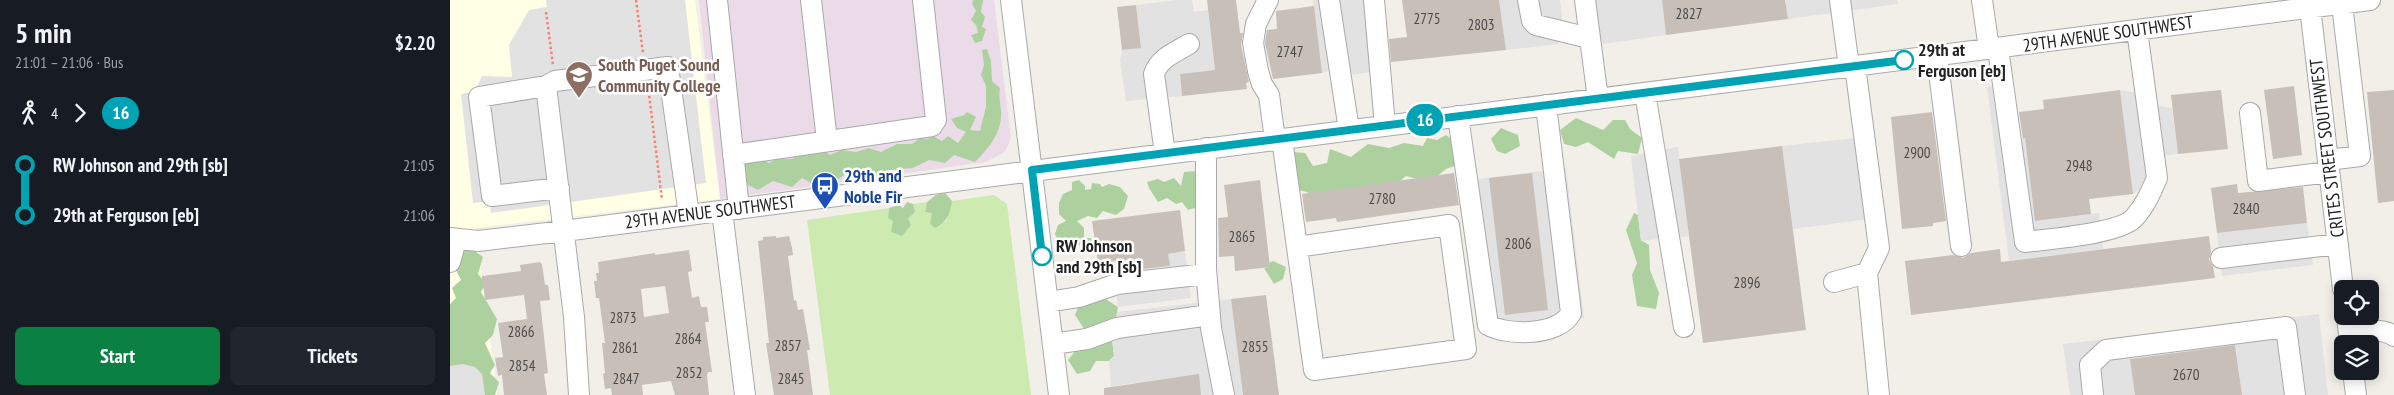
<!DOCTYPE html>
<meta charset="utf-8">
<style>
:root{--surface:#171b24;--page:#20242c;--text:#f1f3f6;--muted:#9ea1a6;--accent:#0b8043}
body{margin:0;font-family:"PT Sans Narrow",sans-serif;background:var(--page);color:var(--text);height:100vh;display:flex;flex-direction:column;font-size:19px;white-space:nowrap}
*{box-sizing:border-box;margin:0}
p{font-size:16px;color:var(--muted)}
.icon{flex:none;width:28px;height:28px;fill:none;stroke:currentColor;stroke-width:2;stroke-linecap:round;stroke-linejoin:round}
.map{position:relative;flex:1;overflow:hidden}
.side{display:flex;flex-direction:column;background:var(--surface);width:450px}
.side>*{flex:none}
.badge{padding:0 10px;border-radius:16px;font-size:18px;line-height:32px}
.tools{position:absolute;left:1884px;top:280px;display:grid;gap:10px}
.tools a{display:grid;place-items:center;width:45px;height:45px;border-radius:8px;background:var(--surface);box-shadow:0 2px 12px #0003;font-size:25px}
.map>.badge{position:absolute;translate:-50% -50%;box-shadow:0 0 0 2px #fff}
.legs{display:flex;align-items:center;gap:8px;height:55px;padding:0 15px;font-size:16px}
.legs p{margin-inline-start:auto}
.head{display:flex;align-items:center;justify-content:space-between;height:85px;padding:0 15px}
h1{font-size:28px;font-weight:600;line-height:38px}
.cta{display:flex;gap:10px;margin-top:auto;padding:10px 15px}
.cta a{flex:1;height:58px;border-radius:8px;background:var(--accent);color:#fff;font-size:20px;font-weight:600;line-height:58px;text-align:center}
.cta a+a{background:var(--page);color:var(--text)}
ul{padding:0 15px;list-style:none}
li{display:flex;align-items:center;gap:18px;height:50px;font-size:19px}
li i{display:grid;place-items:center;width:8px;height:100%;margin:0 6px;background:currentColor}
li i::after{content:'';width:12px;height:12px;margin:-6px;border:4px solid;border-radius:50%;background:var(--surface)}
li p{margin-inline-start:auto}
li:first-child i{background:linear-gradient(#0000 50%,currentColor 0)}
li:last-child i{background:linear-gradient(currentColor 50%,#0000 0)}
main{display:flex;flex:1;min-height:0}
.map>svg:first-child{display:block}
</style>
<main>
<section class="side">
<div class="head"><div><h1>5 min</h1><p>21:01 – 21:06 · Bus</p></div><b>$2.20</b></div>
<div class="legs"><svg class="icon" aria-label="walk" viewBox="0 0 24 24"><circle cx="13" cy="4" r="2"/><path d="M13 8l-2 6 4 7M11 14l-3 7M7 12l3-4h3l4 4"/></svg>4<svg class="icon" aria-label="forward" viewBox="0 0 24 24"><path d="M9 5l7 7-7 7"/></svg><b class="badge" style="background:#00a3b4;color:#fff">16</b></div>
<ul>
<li><i style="color:#00a3b4"></i><b>RW Johnson and 29th [sb]</b><p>21:05</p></li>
<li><i style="color:#00a3b4"></i><b>29th at Ferguson [eb]</b><p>21:06</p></li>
</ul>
<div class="cta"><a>Start</a><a>Tickets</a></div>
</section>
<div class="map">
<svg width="1944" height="395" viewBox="0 0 1944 395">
<rect width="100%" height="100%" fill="#f2efe9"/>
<!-- industrial -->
<path fill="#ebdbe8" d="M249,0H544L561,138L555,152L536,162L270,199Z"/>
<!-- education -->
<path fill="#ffffe5" d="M0,0H245L270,199L26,228L47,395H0Z"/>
<!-- grass -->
<path fill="#cdebb0" d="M544,195L557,204L581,395H380L357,220L439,208L438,218L458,219L465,212L463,204L477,202L475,212L482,213L496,222L502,201Z"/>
<!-- forest -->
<path fill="#add19e" d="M523,0H533L531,12L535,17L532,27L536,29L532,41L525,43L521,35L528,33L526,25L521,20L526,11L522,4Z
M537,49L541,61L542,81L550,88C548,100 552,107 551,117C550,135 537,150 525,162L504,155L495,163L479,160L463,168L440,170L430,176L407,178L394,175L373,190L352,178L342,187L323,181L308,190L292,182L286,167L303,155L319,163L326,159H343L346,148L362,143L380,155L392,150L406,152L419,148L431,152L447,144H462L470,138L477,139L483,136L492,141L498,136L508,143L516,132L507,128L501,119L514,115L517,112L526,117L520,130L530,131L536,107V86L531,75L534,65L532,50Z
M1126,118L1153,130L1163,120H1175L1180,129L1192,138L1188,154L1168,151L1164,159L1138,142L1126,147L1114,144L1110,130Z
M1051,128L1068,135L1070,146L1055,154L1047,151L1041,139Z
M996,135L1012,146L1007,165L996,169L980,182L956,176L939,190L866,195L843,188V152L855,153L863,166L877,163L880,149L901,157L918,144L939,148L954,143L973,146L977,138L987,140Z
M746,171L751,177L748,207L738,210L732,202L726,204L717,198L708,202L699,188L697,182L708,179L714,182L724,178L731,186L734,172Z
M629,180L635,186V190L641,189L642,183L650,184L652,187L659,184L670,187L678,196L674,209L666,215L653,211L647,218L638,216L627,221L634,228V238H641L643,247L636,251L631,244L622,250L611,246L605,234L608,225L616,221L609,214V203L613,194L622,190V182Z
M495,193L502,201C500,214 497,222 485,228L480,224L482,213L475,212L477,202L486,195Z
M457,202L463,204L465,212L458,219L461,225L452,236L441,232L443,221L438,218L439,208L449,205L453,208Z
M1184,213L1188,215L1191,240L1199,245L1200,270L1209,293L1206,309L1187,306L1182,275L1187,263L1176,230Z
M22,249L33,257L28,274L36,283L31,292L47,319L43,335L35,343L45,365L40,373L49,382L45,395H28L0,380V304L6,298L2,288L11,280L4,266L9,253Z
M823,261L836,267L833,279L824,284L814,268L820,267L819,263Z
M654,298L668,307L662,339L664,356L659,361H646L640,371L627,374L618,360L626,350L647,335L634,329L625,315L631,300Z"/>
<!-- parking -->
<path fill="#e2e2e2" d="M96,0H235L256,183L41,213L39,201L23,203L11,94L25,91L32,76L62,77L59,45L79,10L97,7Z
M726,0H742L744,12L758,10L765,70L730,74L732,96L676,101L670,60L672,50L691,48L686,5Z
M863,0H932L941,63H932L934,70L887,77L885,69L872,73Z
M1049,0H1110L1113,26L1108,44L1056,50Z
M1126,0H1212L1216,35L1131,47Z
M1335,0H1447L1448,4L1338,19Z
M1562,84L1570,139H1575L1585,221L1649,213L1653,249L1559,261L1537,87Z
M1670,90L1701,95L1704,105L1722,108L1728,154L1703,157L1705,178L1683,194Z
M1423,136L1433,217L1343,229L1332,146Z
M1228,147L1239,236L1191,241L1181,156Z
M1116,168L1134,318L1027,329L1012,181Z
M1857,223L1863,265L1772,276L1767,233Z
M735,251L741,298L668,307L662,262L683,259L684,274L720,269L718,254Z
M781,299L793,395H751L748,375L661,386L659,361L664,356L662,339L667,312Z
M1869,314L1878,395H1792L1785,341L1680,354L1685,395H1620L1613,344Z
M13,364L25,367L32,374L35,395H0V366Z"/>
<!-- building -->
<path fill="#c7bfb8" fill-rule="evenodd" d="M757,0H786L790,33H793L791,45L799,82L796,83L797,89L732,96L730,74L765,70Z
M952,0H1049L1056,50L941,62L939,39L957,37Z
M1212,0H1335L1338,19L1216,35Z
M686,5L691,48L672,50L667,7Z
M864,6L872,73L823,79L815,43L817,30L827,29L826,11Z
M1844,86L1852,155L1823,159L1814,90Z
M1670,90L1683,194L1639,199L1641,214L1585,221L1575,138L1573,139L1569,112L1594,109L1593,100Z
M1771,90L1778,149L1728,154L1721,95Z
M1944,90V201L1928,203L1917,92Z
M1482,112L1496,221L1483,223V226L1452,229L1441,117Z
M1332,146L1356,330L1253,343L1229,159Z
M1004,173L1009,205L887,222L886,218L856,222L852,194Z
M1082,173L1098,310L1055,315L1039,178Z
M810,180L820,267L785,271L784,256L769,257L768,218L778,217L774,185Z
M1787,184L1788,193L1853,187L1857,223L1767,233L1761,188Z
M730,210L735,251L718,254L720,266L684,270L683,259L648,263L642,221Z
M326,236V238L339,236L342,248L343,255L338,256L344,301L346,300L348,310L353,309L360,350H357L363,395H324L316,343H319L308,241L313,240V237Z
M1759,236L1761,252L1759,260L1763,266L1765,278L1461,315L1455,261L1503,255L1513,258L1521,253L1550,249L1551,262Z
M239,250L242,271L238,272L242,298L249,296L251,307H257L259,322H255L262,372H258L257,375L259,395H225L221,381L192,385L193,395H162L161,388L155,389L153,374L155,373L152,343H155L149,298H146L144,281H147L146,273H149L148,262L205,253V255ZM215,286L219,313L194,317L191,289Z
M90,262L92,264L95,285H98L100,300L90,301L98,373L94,374L97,395H54L52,375L48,376L45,358L53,357L48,323L77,319L74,295L35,300L32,276L71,271L70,265Z
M816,295L829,395H793L781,299Z
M1785,345L1792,395H1685L1680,359Z
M749,374L751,395H654V388Z"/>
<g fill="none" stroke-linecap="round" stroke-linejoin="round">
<defs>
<path id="minor" d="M267,0L289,209
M361,0L377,141
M561,0L609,395
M818,0L806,24L803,43L808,71L812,84L819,95L825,140
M879,0L899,130
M924,0L935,126
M1078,0L1082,21L1086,25L1139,38
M1135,0L1148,99
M1390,0L1399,67
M1532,0L1539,49
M1860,7L1893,289
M1548,48L1575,242C1599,239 1669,234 1684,218C1695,206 1701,192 1707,178L1687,30
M1487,56L1511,246
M96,86L29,97L42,196L109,188
M1195,93L1234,327
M1800,113L1808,181L1879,172
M1008,116L1038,325C1058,336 1109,336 1121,313L1096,105
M832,139L864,370L1016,349L999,225L847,247
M756,148V269L761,328L774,395
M715,154L704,74C709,58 726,52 739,44
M283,155L482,126L486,120L473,0
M1878,160L1910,156L1892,4
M272,211L295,395
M0,238L28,241L114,231L1920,0
M1771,258L1888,244
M0,262L6,240
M1417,273L1429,395
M1384,282L1417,273L1429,248L1405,66
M598,302L629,297L667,284L756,274
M1897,316L1900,344
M1899,334C1913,332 1931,327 1944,336
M603,344L637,339L667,328L760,315
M1903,371L1906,395
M129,395L124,317L96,86L105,81L218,67L239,215
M1643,395L1640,365L1656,350L1836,327L1845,395"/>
</defs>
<!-- minor casing -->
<use href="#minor" stroke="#a9a9a9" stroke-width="22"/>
<!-- path -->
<path stroke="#fa8072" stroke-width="2.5" stroke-dasharray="2.5 2.5" stroke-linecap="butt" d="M186,0L193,53
M96,12L103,65
M198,86L212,200"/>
<!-- minor -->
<use href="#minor" stroke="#fff" stroke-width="20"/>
</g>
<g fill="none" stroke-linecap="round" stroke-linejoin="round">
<defs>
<path id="line-1" d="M592,256L582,170L1454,60"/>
</defs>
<!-- line-1 casing -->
<use href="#line-1" stroke="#fff" stroke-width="11"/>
<!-- line-1 -->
<use href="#line-1" stroke="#00a3b4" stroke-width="8"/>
</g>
<!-- icons -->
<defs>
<symbol id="university-pin" viewBox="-11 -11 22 30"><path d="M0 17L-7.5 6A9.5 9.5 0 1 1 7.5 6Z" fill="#8d6e63" stroke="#fff"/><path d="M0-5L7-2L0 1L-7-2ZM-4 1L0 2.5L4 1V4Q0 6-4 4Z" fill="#fff"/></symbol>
<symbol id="bus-pin" viewBox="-11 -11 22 30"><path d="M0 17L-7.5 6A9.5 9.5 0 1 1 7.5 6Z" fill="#1a4fb4" stroke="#fff"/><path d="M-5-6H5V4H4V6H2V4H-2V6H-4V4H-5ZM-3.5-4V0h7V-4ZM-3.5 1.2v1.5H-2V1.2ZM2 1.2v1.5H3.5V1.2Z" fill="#fff"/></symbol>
</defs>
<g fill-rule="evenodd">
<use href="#university-pin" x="113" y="59" width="32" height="43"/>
<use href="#bus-pin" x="359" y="170" width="32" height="43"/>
</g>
<!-- markers -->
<g fill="#fff" stroke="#00a3b4" stroke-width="2.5">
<circle cx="1454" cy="60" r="9"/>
<circle cx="592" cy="256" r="9"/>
</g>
<g text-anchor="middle" stroke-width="5" stroke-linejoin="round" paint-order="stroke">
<!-- number labels -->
<g font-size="15" fill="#4b4948">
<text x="1239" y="19">2827</text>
<text x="977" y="24">2775</text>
<text x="1031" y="30">2803</text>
<text x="840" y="57">2747</text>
<text x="1467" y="158">2900</text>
<text x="1629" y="171">2948</text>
<text x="932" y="204">2780</text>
<text x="1796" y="214">2840</text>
<text x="792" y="242">2865</text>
<text x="1068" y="249">2806</text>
<text x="1297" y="288">2896</text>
<text x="173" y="323">2873</text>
<text x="71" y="337">2866</text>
<text x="238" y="344">2864</text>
<text x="338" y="351">2857</text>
<text x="805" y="352">2855</text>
<text x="175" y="353">2861</text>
<text x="72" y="371">2854</text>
<text x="239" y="378">2852</text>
<text x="1736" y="380">2670</text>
<text x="176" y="384">2847</text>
<text x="341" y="384">2845</text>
</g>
<!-- street labels -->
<g font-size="18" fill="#222" stroke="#fff">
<text transform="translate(1658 34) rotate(-8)" y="6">29TH AVENUE SOUTHWEST</text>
<text transform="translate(1877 148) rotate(-97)" y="6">CRITES STREET SOUTHWEST</text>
<text transform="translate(260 212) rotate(-7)" y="6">29TH AVENUE SOUTHWEST</text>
</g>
<!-- stop labels -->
<g font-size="18" font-weight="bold" fill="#222" stroke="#fff" text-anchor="start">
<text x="1468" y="56">29th at<tspan x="1468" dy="21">Ferguson [eb]</tspan></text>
<text x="606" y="252">RW Johnson<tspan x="606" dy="21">and 29th [sb]</tspan></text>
</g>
<!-- education labels -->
<g font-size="18" font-weight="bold" fill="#785e54" stroke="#fff" text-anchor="start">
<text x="148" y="71">South Puget Sound<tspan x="148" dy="21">Community College</tspan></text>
</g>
<!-- transit labels -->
<g font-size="18" font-weight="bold" fill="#164399" stroke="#fff" text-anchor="start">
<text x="394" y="182">29th and<tspan x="394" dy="21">Noble Fir</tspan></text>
</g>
</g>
</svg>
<div class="tools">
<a><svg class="icon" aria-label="locate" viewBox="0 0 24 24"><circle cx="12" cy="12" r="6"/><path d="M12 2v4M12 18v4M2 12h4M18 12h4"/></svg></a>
<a><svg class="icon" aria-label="layers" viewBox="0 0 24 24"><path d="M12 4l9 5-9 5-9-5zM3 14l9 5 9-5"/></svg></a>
</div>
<b class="badge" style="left:975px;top:120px;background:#00a3b4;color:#fff">16</b>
</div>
</main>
